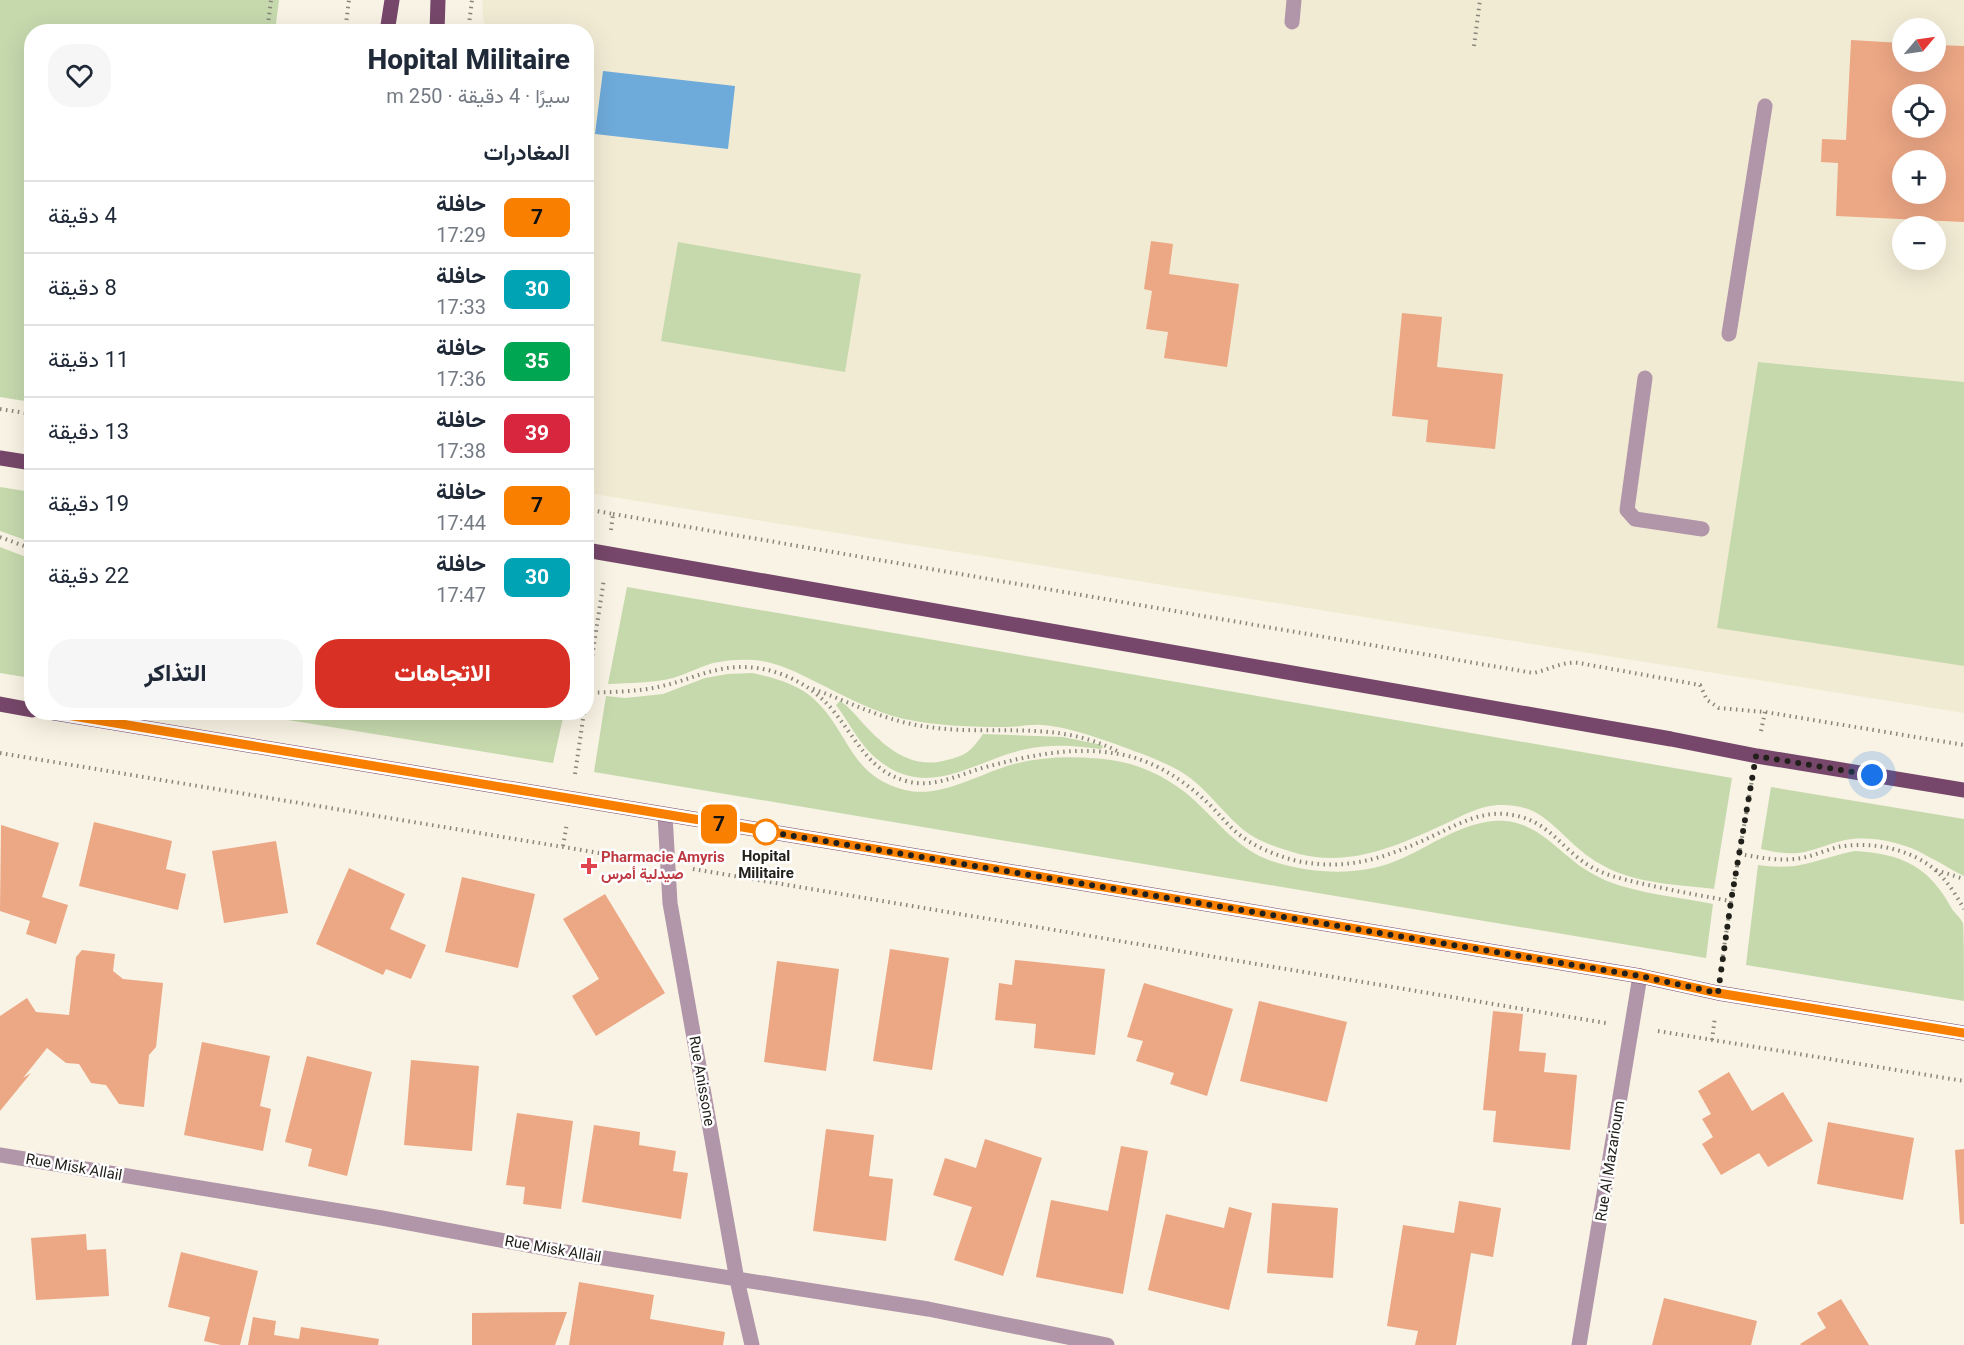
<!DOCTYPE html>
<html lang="ar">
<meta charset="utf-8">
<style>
:root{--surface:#fff;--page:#f6f6f7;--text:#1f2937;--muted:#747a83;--line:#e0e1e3;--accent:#d93025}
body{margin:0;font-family:Roboto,Vazirmatn,sans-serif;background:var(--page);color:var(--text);direction:rtl;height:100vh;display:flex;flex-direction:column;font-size:22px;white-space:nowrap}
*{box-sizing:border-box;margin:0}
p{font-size:20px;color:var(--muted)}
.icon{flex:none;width:33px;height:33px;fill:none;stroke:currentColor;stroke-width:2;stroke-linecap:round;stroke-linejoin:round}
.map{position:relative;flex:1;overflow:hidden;direction:ltr}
.drawer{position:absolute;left:24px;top:24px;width:570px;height:696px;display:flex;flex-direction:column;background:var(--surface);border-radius:24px;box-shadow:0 6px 24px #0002;direction:rtl}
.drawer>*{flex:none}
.badge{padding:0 12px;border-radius:9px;font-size:21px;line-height:39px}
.needle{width:39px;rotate:61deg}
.controls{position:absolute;left:1892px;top:18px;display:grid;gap:12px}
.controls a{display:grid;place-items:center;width:54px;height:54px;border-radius:50%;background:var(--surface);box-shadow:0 6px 24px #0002;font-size:30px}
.you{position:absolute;width:30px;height:30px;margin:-15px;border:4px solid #fff;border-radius:50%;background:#1a73e8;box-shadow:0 0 0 9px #1a73e833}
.map>.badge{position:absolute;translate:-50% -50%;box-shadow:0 0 0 3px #fff}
h2{padding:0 24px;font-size:22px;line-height:54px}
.round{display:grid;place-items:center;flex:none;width:63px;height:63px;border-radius:24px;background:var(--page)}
.head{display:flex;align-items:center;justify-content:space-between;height:102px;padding:0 24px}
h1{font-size:28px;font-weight:800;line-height:45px}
.button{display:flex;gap:12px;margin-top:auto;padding:12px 24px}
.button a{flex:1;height:69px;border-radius:24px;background:var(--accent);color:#fff;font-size:24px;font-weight:800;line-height:69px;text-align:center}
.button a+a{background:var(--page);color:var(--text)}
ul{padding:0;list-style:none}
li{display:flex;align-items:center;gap:18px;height:72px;padding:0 24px;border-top:2px solid var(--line)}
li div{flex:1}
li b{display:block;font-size:22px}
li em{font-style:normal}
li .badge{min-width:66px;font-weight:700;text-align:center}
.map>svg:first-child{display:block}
</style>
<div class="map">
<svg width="1964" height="1345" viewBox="0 0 1964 1345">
<rect width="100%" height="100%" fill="#f8f3e4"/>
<!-- built -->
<path fill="#f2ebd4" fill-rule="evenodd" d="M483,0H1964V713L587,493L586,32L485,31L482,8ZM1902,28H1935V62H1902ZM1902,94H1935V128H1902ZM1902,160H1935V194H1902ZM1902,226H1935V260H1902Z"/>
<!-- green -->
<path fill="#c6d9ad" d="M0,0H279L275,31L32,32L31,402L0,397Z
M678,242L861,274L845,372L661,341Z
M1758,362L1964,382V666L1717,628Z
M0,487L31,492V542L0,531Z
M0,547L31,559V678L0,673Z
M627,587L1732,778L1714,889C1682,885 1645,884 1614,871C1601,865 1589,858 1579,849C1552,826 1539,803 1498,805C1480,806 1463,815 1447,823C1399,845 1353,867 1299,854C1278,848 1255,841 1239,826C1220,809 1205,787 1183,773C1172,766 1157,760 1145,755C1115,744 1073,727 1042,725C1030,724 1018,727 1006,727C972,727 937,726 904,719C874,712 844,696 816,682C796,672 777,662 754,660C741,659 726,660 713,663C699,667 687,674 673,678C652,683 630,683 608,684Z
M752,673C774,678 799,684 816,701C850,734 850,776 905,790C941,799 980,773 1014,764C1046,756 1079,756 1111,760C1141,764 1171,779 1193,799C1220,824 1241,853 1278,863C1320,875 1366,876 1405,857C1437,842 1470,818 1506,821C1534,824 1550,842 1570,858C1581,868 1594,875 1607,881C1640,894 1678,897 1713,904L1706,958L594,772L606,696L625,698L663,694L705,678L728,674Z
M840,701C847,705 854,713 860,720C882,744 907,769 943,761C965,756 970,753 983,734L1063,737L1102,745L1103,748L1099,749C1073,745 1048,744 1022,750C973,762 930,798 882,763C861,748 851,725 836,705Z
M245,713H564L553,763Z
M1771,787L1964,819V876C1951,870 1940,862 1927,856C1905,843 1877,837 1852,839C1833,841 1816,851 1798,853C1785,854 1773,852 1761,849Z
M1855,851C1902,854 1929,866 1952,909C1955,914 1961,918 1963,923C1964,931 1964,989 1964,1001L1746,965L1758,865C1774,867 1789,868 1805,864C1822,860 1838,854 1855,851Z"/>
<!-- water -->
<path fill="#6eaada" d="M603,71L735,86L728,149L595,134Z"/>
<!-- building -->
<path fill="#eca785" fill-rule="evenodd" d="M1851,40L1902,43V62H1935V45L1964,46V222L1836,216L1838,163L1821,162L1822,139L1846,140ZM1902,94H1935V128H1902ZM1902,160H1935V194H1902Z
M1151,241L1173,244L1169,274L1239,284L1227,367L1164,358L1168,332L1146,329L1152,291L1144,289Z
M1402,313L1442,317L1437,367L1503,374L1495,449L1426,442L1428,420L1392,416Z
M94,822L172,841L166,869L186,874L178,910L79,886Z
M1,825L59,843L42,897L68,905L56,944L26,934L30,921L0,911Z
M276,841L288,913L224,923L212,851Z
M349,868L405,894L390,929L426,945L411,979L386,969L383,975L316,944Z
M462,877L535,894L518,968L445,952Z
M605,894L665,993L596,1036L572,996L599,979L563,919Z
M890,949L949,958L932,1070L873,1061Z
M82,950L115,954L113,971L123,979L163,983L156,1047L149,1055L144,1107L119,1104L106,1085L91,1083L79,1064L66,1063L47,1048L23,1078L31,1073L0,1111V1016L27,998L36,1012L69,1015L76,957Z
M1015,960L1105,969L1095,1055L1034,1048L1036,1024L995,1020L999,983L1012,985Z
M777,961L839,969L826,1071L764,1062Z
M1144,983L1233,1009L1207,1096L1170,1084L1174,1073L1136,1061L1143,1041L1127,1037Z
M1259,1001L1347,1022L1327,1102L1240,1081Z
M1493,1011L1523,1014L1519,1051L1546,1053L1544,1072L1577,1075L1570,1150L1493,1142L1496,1111L1483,1110Z
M202,1042L270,1056L260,1106L271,1109L263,1151L184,1135Z
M307,1056L372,1072L347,1176L308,1166L312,1149L285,1142Z
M411,1060L479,1066L472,1151L404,1145Z
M1729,1072L1752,1111L1783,1092L1813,1141L1768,1167L1759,1153L1721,1175L1702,1144L1713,1137L1702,1119L1711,1114L1698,1091Z
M517,1113L573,1121L561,1209L523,1204L525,1187L506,1185Z
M1828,1122L1914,1138L1903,1200L1817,1184Z
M594,1125L640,1132L639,1145L676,1151L673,1171L688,1173L681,1219L582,1202Z
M826,1129L874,1135L869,1176L893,1179L886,1241L813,1231Z
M985,1139L1042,1158L1003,1276L954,1260L972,1207L933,1195L945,1158L976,1168Z
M1121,1146L1148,1151L1123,1294L1036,1277L1051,1200L1108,1211Z
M1964,1149V1224H1960L1955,1150Z
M1459,1201L1501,1208L1493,1257L1471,1253L1456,1345H1415L1418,1331L1387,1326L1403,1225L1454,1233Z
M1272,1203L1338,1208L1333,1278L1267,1273Z
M1229,1207L1252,1213L1229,1310L1148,1290L1166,1214L1224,1228Z
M86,1234L87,1250L106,1249L109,1296L36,1300L31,1238Z
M181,1252L258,1271L240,1345H221L204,1341L210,1317L168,1307Z
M579,1282L654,1295L650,1319L725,1332L723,1345H569Z
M1664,1298L1757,1321L1751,1345H1652Z
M1841,1299L1869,1345H1801L1800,1344L1826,1328L1817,1313Z
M567,1312L555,1345H472V1313Z
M253,1317L276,1321L274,1335L299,1339L301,1327L379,1339L378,1345H248Z"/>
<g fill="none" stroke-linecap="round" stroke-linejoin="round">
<!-- path -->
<path stroke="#89867c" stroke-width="4" stroke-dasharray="1.5 4.5" stroke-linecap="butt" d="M267,32L271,0
M345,32L349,0
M468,32L472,0
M1474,46L1480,0
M0,409L32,414
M586,509L613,514L611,530
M613,514L1533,673C1549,670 1562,661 1579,663L1700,685L1707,700L1719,708L1765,712L1964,745
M0,537L32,549
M813,689C850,702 883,720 922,726C993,738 1053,717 1121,753
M586,693C611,692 638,692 662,686C681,682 698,674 717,670C758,660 803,676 831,708C855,736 868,771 906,781C935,789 959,774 986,767C1031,755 1077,745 1124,755C1157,762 1186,782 1210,805C1221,816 1229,827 1241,836C1256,847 1275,855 1293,860C1348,873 1391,856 1439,833C1460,823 1481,812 1505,814C1551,818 1560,851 1595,869C1606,875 1619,878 1631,881C1664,889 1697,895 1731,901
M586,697L604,579
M1761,731L1765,712
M0,753L641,860
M575,774L584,712
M563,846L567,823
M1739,854C1757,857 1775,861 1794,859C1809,858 1823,851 1838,847C1869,841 1909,848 1934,869C1947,880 1956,895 1964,909
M693,869L1606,1023
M1936,870L1964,879
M1721,968L1731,901L1752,780
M1658,1031L1964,1081
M1712,1040L1715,1017"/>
<!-- minor -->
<path stroke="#b195a8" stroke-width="15" d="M1292,22L1294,0
M1729,334L1765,106
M1645,378L1627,510L1635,519L1702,529
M665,815L670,903L737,1280L752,1345
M0,1155L382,1218L565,1252L928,1309L1107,1345
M1579,1345L1640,976"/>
<!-- major -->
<path stroke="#76476a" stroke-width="15" d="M387,32L392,0
M437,32L438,0
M0,458L32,463
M586,550L1671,739L1757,756L1964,790
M0,704L32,710
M49,712L1640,976L1718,993L1964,1033"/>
</g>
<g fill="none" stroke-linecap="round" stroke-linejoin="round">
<defs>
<path id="line" d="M49,712L1640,976L1718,993L1964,1033"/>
</defs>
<!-- line casing -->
<use href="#line" stroke="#fff" stroke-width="14"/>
<!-- line -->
<use href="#line" stroke="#f87f00" stroke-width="9"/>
<!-- walk -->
<path stroke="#22201b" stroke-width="6" stroke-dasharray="0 10.8" d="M766,832L764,831L1640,976L1718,993L1731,901L1756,756L1872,775"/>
</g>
<!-- markers -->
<circle fill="#fff" stroke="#f87f00" stroke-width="3" cx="766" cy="832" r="12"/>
<path fill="#e0444e" stroke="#fff" stroke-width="2" d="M586 857h6v6h6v6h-6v6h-6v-6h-6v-6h6z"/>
<g text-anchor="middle" stroke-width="5" stroke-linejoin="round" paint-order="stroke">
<!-- stop labels -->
<g font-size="15" font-weight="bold" fill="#22201b" stroke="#fff">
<text x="766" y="861">Hopital<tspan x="766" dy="17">Militaire</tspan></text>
</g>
<!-- health labels -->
<g font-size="15" font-weight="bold" fill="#be3a42" stroke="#fff" text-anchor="start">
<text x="601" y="862">Pharmacie Amyris<tspan x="601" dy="17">صيدلية أمرس</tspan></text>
</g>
<!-- street labels -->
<g font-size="15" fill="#22201b" stroke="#fff">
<text transform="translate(702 1081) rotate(80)" y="5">Rue Anissone</text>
<text transform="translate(1610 1161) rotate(-81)" y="5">Rue Al Mazarioum</text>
<text transform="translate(74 1167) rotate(10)" y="5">Rue Misk Allail</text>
<text transform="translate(553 1249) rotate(10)" y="5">Rue Misk Allail</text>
</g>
</g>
</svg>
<div class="controls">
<a><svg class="needle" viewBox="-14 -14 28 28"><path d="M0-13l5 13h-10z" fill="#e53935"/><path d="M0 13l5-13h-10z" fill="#747a83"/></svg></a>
<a><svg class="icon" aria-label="locate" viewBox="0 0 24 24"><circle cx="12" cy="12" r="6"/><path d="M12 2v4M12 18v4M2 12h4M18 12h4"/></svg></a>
<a>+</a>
<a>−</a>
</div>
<div class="you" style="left:1872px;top:775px"></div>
<b class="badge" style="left:719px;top:824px;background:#f87f00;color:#111">7</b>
<section class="drawer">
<div class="head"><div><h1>Hopital Militaire</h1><p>سيرًا · 4 دقيقة · 250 m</p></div><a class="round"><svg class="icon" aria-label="heart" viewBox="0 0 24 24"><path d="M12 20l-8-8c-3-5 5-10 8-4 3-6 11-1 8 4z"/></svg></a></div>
<h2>المغادرات</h2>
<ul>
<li><span class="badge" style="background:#f87f00;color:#111">7</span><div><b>حافلة</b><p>17:29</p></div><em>4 دقيقة</em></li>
<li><span class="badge" style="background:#00a3b4;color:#fff">30</span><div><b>حافلة</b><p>17:33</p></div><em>8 دقيقة</em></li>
<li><span class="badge" style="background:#00a651;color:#fff">35</span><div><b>حافلة</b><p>17:36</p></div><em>11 دقيقة</em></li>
<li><span class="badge" style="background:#d7263d;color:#fff">39</span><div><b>حافلة</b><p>17:38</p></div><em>13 دقيقة</em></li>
<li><span class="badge" style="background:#f87f00;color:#111">7</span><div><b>حافلة</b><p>17:44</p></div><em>19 دقيقة</em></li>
<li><span class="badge" style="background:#00a3b4;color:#fff">30</span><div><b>حافلة</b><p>17:47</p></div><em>22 دقيقة</em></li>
</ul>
<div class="button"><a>الاتجاهات</a><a>التذاكر</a></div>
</section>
</div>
